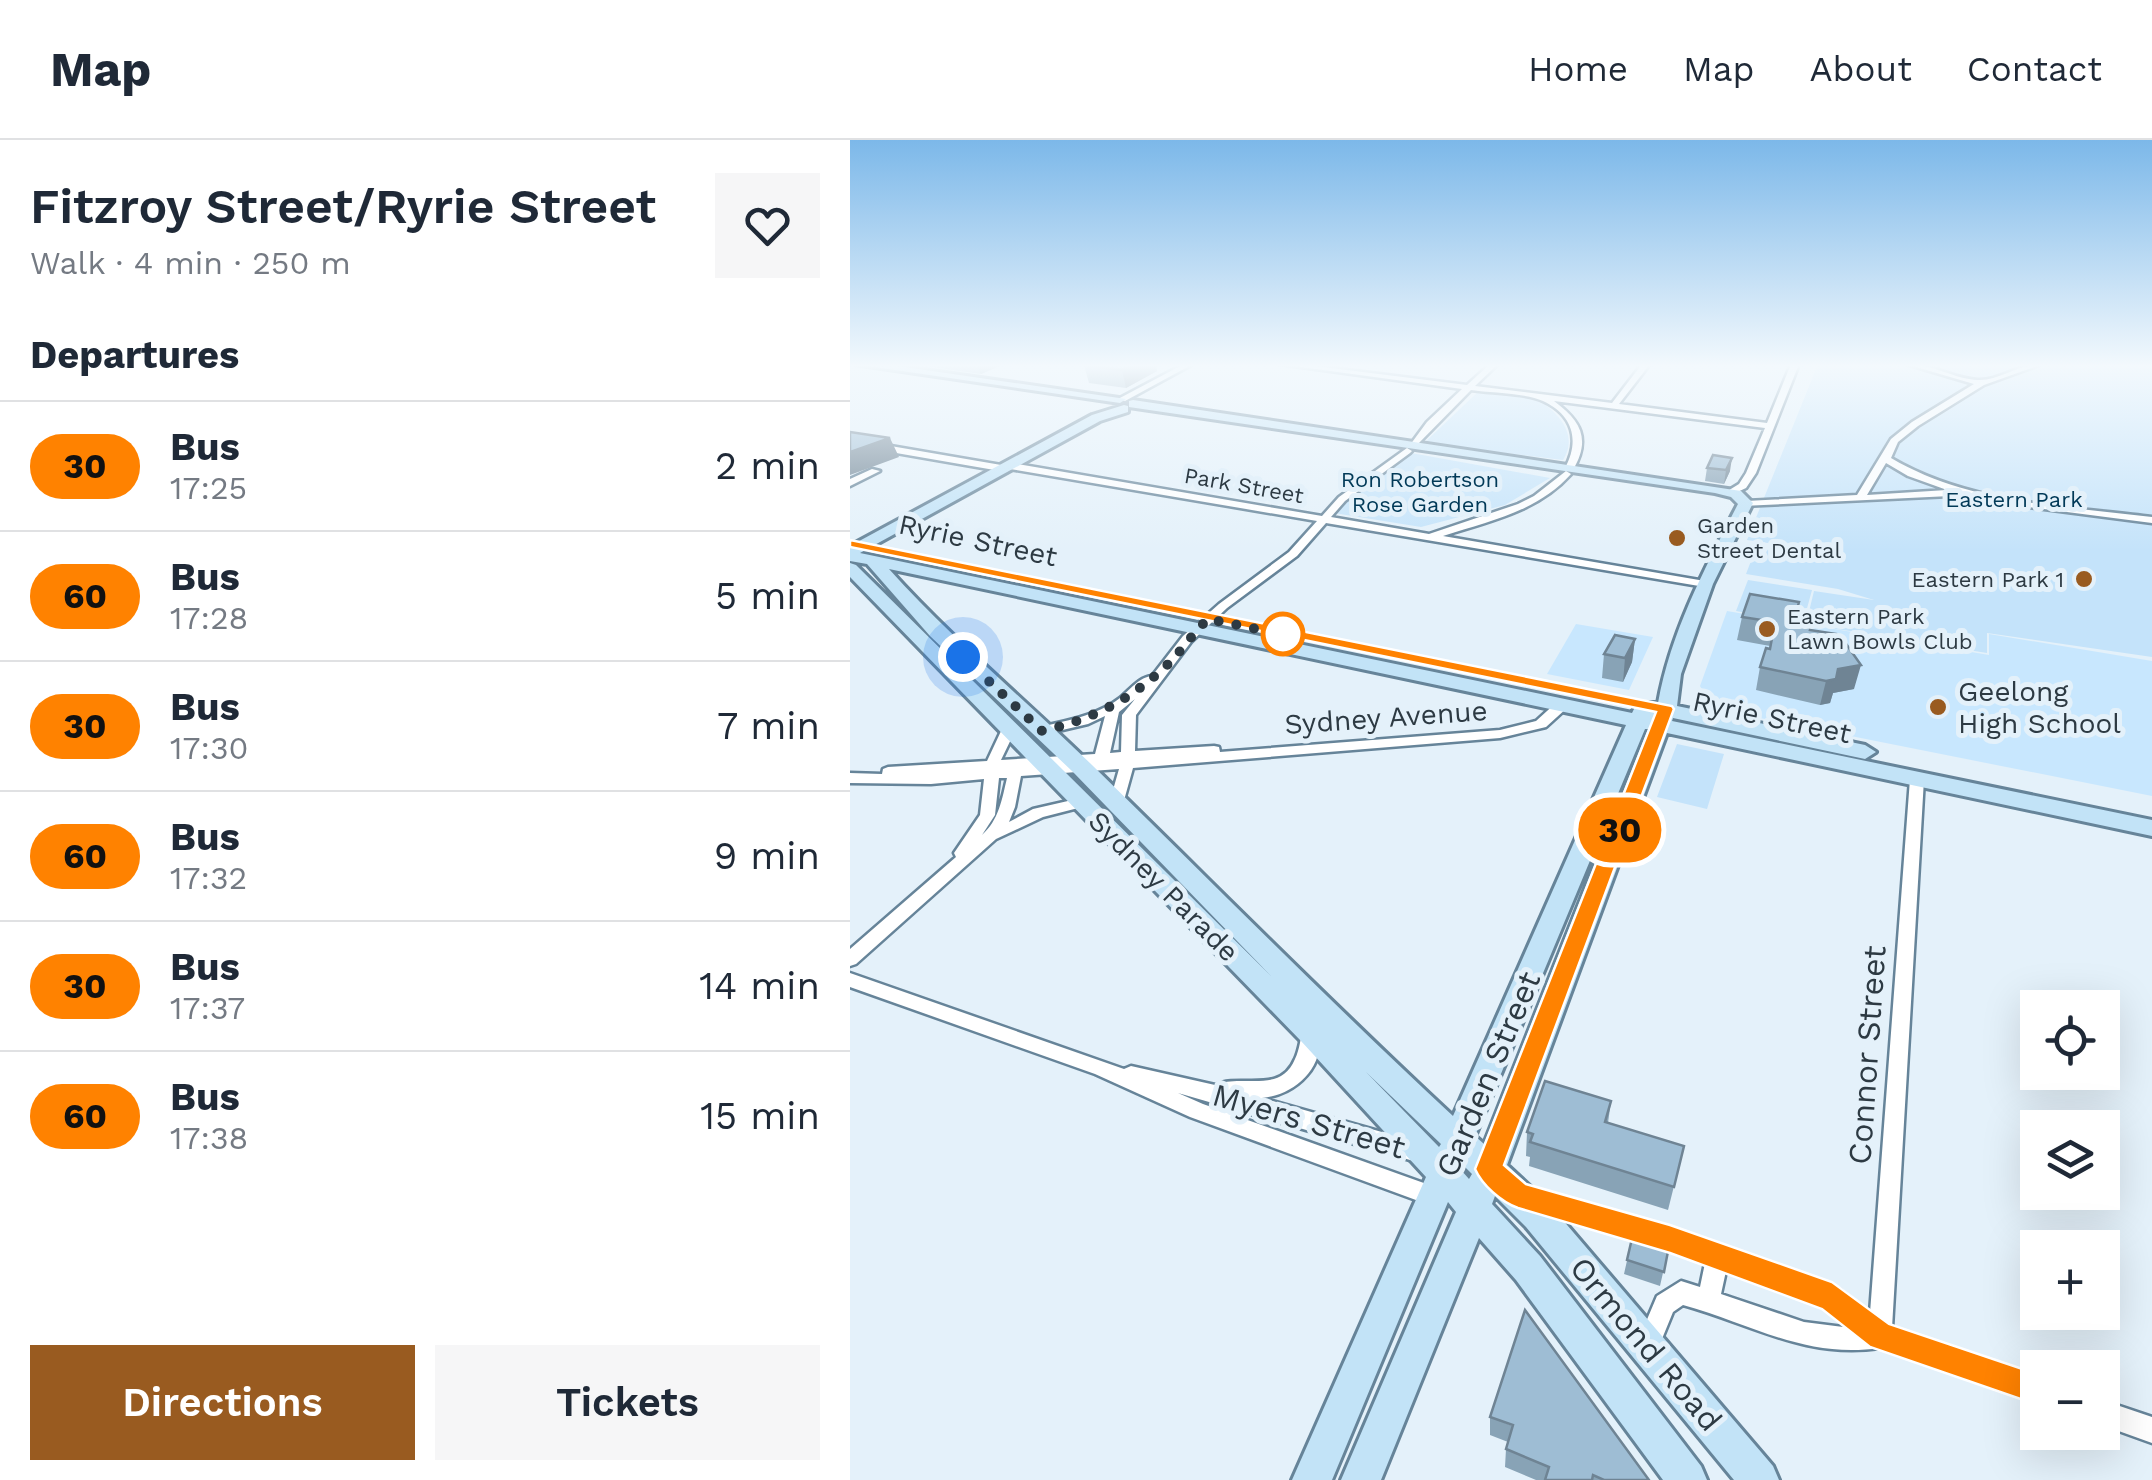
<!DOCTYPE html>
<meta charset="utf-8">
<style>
:root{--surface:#fff;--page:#f6f6f7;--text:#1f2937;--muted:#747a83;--line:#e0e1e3;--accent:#995b20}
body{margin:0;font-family:"Work Sans",sans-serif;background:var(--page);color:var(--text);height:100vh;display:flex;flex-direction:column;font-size:38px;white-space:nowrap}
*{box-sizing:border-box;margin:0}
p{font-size:32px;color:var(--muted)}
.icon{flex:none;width:55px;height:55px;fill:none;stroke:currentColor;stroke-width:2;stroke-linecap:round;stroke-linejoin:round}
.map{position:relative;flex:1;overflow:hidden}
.drawer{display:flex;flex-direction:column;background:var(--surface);width:850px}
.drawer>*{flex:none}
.badge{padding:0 20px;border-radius:32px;font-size:35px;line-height:65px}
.controls{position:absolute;left:1170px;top:850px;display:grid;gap:20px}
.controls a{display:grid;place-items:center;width:100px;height:100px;border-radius:0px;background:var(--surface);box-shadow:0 10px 40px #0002;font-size:50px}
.you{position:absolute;width:50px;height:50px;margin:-25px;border:8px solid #fff;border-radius:50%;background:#1a73e8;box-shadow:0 0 0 15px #1a73e833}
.map>.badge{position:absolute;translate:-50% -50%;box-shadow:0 0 0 5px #fff}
h2{padding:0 30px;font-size:38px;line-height:90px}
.round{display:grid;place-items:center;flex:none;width:105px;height:105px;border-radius:0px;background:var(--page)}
.headline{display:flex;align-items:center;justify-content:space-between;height:170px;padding:0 30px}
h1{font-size:48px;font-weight:600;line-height:75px}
.cta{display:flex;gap:20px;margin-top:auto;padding:20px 30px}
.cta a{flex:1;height:115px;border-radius:0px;background:var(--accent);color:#fff;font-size:40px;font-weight:600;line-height:115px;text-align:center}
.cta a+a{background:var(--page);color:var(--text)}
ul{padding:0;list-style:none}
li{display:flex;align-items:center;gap:30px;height:130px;padding:0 30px;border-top:2px solid var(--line)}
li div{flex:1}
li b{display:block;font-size:38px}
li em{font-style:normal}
li .badge{min-width:110px;font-weight:700;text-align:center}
header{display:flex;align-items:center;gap:60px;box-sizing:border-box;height:140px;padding:0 50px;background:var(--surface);border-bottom:2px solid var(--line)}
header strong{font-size:48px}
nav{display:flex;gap:55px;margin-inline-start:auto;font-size:35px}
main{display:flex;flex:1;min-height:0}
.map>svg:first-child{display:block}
</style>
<header>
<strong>Map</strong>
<nav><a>Home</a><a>Map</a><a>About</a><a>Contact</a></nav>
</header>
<main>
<section class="drawer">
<div class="headline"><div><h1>Fitzroy Street/Ryrie Street</h1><p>Walk · 4 min · 250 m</p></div><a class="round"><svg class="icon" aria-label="heart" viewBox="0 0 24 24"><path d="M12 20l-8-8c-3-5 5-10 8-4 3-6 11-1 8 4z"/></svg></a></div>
<h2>Departures</h2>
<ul>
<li><span class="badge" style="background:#ff8200;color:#111">30</span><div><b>Bus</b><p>17:25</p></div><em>2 min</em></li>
<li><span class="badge" style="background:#ff8200;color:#111">60</span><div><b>Bus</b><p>17:28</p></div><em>5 min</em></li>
<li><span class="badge" style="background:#ff8200;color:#111">30</span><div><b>Bus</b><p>17:30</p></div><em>7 min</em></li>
<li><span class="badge" style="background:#ff8200;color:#111">60</span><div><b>Bus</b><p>17:32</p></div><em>9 min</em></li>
<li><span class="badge" style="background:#ff8200;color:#111">30</span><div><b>Bus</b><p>17:37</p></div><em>14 min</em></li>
<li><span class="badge" style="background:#ff8200;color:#111">60</span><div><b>Bus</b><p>17:38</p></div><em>15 min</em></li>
</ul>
<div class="cta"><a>Directions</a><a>Tickets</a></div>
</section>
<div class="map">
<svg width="1302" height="1340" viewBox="0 0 1302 1340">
<rect width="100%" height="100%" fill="#e4f1fa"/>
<!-- built -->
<path fill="#c8e7fe" d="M877,471L1139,515V494L1302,521V656L890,574L858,560L850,546Z
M726,484L803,497L779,550L697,534Z"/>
<!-- green -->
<path fill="#c4e3fa" d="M968,224H1302V517L1137,493V513L956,484L964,451L1024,460L988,449L896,434L906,408L992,421V414L897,400Z
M629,251L687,259C709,273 729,295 713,320L574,303Z
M561,313L700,338L655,365L571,387L484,373L525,336Z
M898,440L962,450L953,483L886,471Z
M827,604L874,614L857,669L807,657Z"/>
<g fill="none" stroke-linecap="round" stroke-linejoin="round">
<defs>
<path id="street" d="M334,224H343L275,261L268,259Z
M429,224H449L617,245L640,224H648L625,246L762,263L792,224H800L769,264L917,283L941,224H949L906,333L896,348L881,355L876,352L889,344L896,333L915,288L704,261C731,281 741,299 723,330L720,331L715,328C730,300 723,275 693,261C676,253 641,253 621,250L564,308L560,305L577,282L612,249Z
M1056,224C1081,223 1104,239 1128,240C1149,241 1170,223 1192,224L1134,245L1068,286L1048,302L1041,318C1119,364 1214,366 1302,377V383L1163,365L1104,352L1100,356L892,366L891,364L896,361L1007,355L1041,299L1062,282L1124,244ZM1036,323L1058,336L1097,350L1017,355Z
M0,299L157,326L161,323L472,376L489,357L557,308L562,311L560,313L495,361L481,377L579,394L668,364L684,356L716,331L721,334C687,372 639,381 593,396L855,441L861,444L855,447L476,383L447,416L377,468L341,502L286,575L285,611L364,606L369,607L370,612L650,590L686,581L708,561H718L720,564L718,567L696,587L650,598L283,628L273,664L266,669L259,664L269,629L171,636L165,667L159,682L183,669L231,658L238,663L236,666L193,677L146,699L6,824L0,826V809L106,717L104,713L130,675L134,639L81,644L0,643V633L32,634L33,629L38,627L137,621L152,589L159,585L166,589L151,620L245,614L255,576L238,584L191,595L184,591L186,588C214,581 247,576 270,558C280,550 289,537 302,536L333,496L369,464L439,412L467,381L160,329L156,332L0,305ZM285,559L272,575L271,612L260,613L269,572ZM149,638H157C152,659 149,680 132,695L145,675Z
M22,329L30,331L0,346V339Z
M1067,634L1074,639L1042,1188L1188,1237V1261L1030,1208C955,1219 902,1184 833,1165L823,1172L807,1211L799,1215L791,1211L787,1203L807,1156L831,1141L850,1147L855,1123L820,1110L681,1069L673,1066L670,1059L673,1052L681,1049L820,1088L982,1146L990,1150L1020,1173L1060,639ZM876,1131L975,1167L1001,1188L954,1182L871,1154Z
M0,833L274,929L281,926L365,945C391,933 430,955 445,919C450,909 450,898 454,887L461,885L468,887C478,924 447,955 412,958L567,1002L574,1005L577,1012L574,1019L567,1022L328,953L353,964L585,1047L593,1050L596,1057L593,1064L585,1067L340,977L245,934L0,847Z
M1252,1260L1302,1277V1303L1252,1285Z"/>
<path id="secondary" d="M4,224H34L276,259L270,263Z
M283,260L891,351L903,363L863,444L831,534L827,566L1015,605L1026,612L1015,619L823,578L822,581L1302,680V696L817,593L657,1025L700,1065L923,1326L929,1340H884L676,1087L645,1056L642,1064L690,1116L851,1326L857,1340H813L666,1140L629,1098L531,1340H491L606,1072L598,1062L482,1340H442L576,1037L451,901L0,437V423L6,425L421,836L223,632L80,496L17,424L0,421V406L242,275L274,265L278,266V272L250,281L10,413L782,573L787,563H808C821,491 855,428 888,364L881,357L865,353L279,267V261ZM39,429L776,585L603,976C480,862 362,742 242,625C174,559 102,499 39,429ZM795,589H798L634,1004L625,996ZM516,932L591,1004L589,1007ZM613,1025L622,1034L619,1039L611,1030Z"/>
</defs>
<!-- street casing -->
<use href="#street" stroke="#668499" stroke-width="5"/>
<!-- secondary casing -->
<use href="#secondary" stroke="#668499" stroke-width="6"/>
<!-- street -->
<use href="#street" fill="#fff" fill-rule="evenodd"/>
<!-- secondary -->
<use href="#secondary" fill="#c2e3f7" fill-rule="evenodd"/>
</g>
<!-- wall -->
<path fill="#88a3b6" d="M59,224H154L131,234Z
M234,225L307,231L276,248L239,243Z
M857,328L880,331L874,344L855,341Z
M947,469L960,490L984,499L1004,549L983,553L980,563L970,565L906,550L910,527L920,506L887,500L892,477Z
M785,499L782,522L773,542L752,538L754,514Z
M761,961L758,983L834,1006L818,1070L679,1026L680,1017L676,1016L677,992Z
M783,1094L819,1106L810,1146L774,1134Z
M640,1277L799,1340H686L655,1327L656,1309L658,1302L640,1295Z"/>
<!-- shaded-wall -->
<path fill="#6f8494" d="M127,224H154L131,234Z
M285,224H306L307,231L276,248L272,230Z
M40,298L49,317L0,335V312Z
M882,318L880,331L874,344L876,330Z
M785,499L782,522L773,542L775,518Z
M1011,525L1004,549L983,553L980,563L970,565L976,541L988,529Z"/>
<!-- building -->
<path fill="#9ebdd4" stroke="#6f8494" stroke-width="2.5" d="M238,224H285L272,230L234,225Z
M0,292L40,298L0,312Z
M863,315L882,318L876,330L857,328Z
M900,454L949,462L947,469L965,473L960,490L986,494L984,499L994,501L1011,525L988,529L986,539L976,541L910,527L916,508L920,509L925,482L892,477Z
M765,495L785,499L775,518L754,514Z
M695,941L761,961L755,982L834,1006L824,1047L680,1002L683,994L677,992Z
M783,1094L819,1106L814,1132L777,1120Z
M675,1170L799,1340H754L743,1335L742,1340H695L699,1327L656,1309L663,1285L640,1277Z"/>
<!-- sky -->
<linearGradient id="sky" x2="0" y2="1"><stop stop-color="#7cb8e9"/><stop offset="0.55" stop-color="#f3f9fd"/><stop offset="1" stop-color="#f3f9fd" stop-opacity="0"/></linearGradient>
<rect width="1302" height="411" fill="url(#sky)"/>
<!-- line -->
<path fill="#ff8200" stroke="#fff" stroke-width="2.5" d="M0,400L822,566L824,569L654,1025L676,1044L820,1085L982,1142L1039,1184L1199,1238L1204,1249L1199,1260L1188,1265L1020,1207L972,1169L820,1113L668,1068C651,1062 632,1045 625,1029L806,572L0,407Z"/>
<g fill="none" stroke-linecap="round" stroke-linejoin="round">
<!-- walk -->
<path stroke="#2d3a43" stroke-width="10" stroke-dasharray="0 18" d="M113,517L192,591C240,580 279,561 316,526C331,512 342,494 358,479L436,495L433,494"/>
</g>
<!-- markers -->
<g fill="#995b20" stroke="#e4f1fa" stroke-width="4">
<circle cx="827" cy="398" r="10"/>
<circle cx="1234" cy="439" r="10"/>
<circle cx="917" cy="489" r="10"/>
<circle cx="1088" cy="567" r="10"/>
</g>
<circle fill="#fff" stroke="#ff8200" stroke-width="5" cx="433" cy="494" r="20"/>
<g text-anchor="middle" stroke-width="10" stroke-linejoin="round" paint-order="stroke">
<!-- far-park labels -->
<g font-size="22" fill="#013957" stroke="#e4f1fa">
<text x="570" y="347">Ron Robertson<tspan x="570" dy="25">Rose Garden</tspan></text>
<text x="1164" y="367">Eastern Park</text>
</g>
<!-- far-street labels -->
<g font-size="22" fill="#2d3a43" stroke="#e4f1fa">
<text transform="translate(394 345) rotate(10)" y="8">Park Street</text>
</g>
<!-- far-poi labels -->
<g font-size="22" fill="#2d3a43" stroke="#e4f1fa" text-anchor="start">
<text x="847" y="393">Garden<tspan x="847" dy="25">Street Dental</tspan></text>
<text x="1214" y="447" text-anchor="end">Eastern Park 1</text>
<text x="937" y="484">Eastern Park<tspan x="937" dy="25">Lawn Bowls Club</tspan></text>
</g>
<!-- street labels -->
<g font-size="28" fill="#2d3a43" stroke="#e4f1fa">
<text transform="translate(128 400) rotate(12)" y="10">Ryrie Street</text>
<text transform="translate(536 577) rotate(-4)" y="10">Sydney Avenue</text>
<text transform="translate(922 577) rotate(12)" y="10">Ryrie Street</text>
<text transform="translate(314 746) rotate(45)" y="10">Sydney Parade</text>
</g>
<!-- poi labels -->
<g font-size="28" fill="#2d3a43" stroke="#e4f1fa" text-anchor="start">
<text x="1108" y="561">Geelong<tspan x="1108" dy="32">High School</tspan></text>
</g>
<!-- near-street labels -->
<g font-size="32" fill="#2d3a43" stroke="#e4f1fa">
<text transform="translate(1017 915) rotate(-86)" y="11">Connor Street</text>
<text transform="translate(638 934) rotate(-67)" y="11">Garden Street</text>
<text transform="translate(459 981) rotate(16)" y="11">Myers Street</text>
<text transform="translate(796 1204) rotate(50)" y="11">Ormond Road</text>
</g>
</g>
</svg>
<div class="controls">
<a><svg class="icon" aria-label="locate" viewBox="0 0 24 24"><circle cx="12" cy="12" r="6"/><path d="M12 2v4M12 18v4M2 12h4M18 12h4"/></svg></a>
<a><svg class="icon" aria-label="layers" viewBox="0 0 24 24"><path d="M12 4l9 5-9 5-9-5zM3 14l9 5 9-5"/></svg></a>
<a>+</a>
<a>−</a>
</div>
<div class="you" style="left:113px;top:517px"></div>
<b class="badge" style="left:770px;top:690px;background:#ff8200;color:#111">30</b>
</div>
</main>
